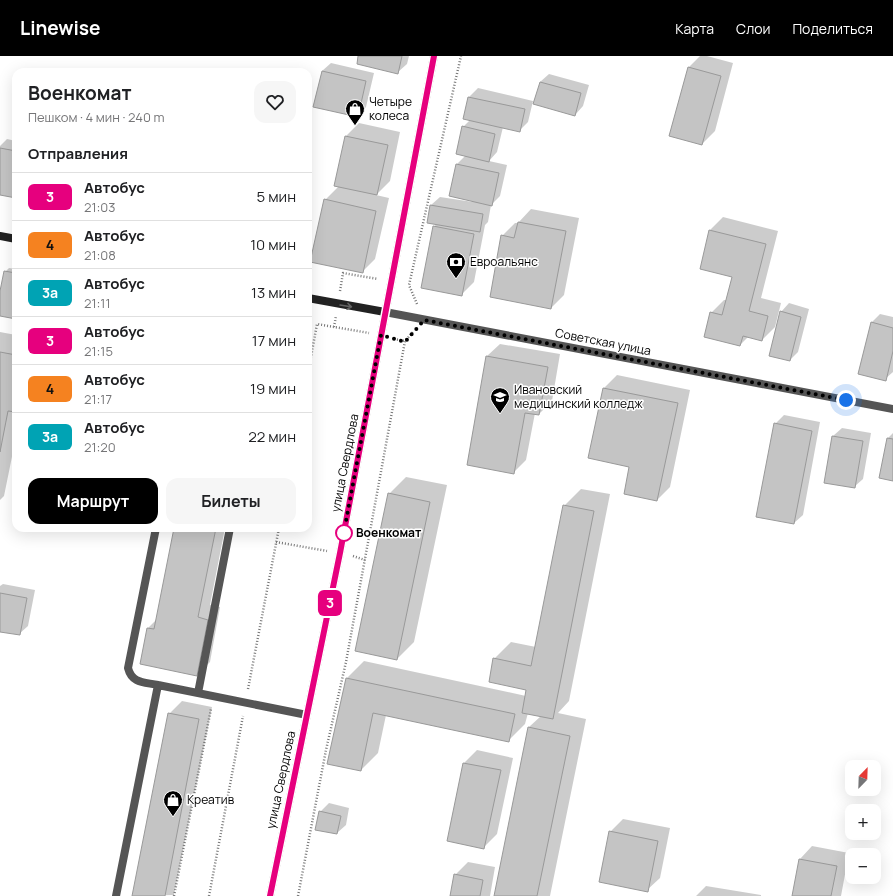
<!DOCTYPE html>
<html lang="ru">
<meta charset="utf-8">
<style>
:root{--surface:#fff;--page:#f6f6f6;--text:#202124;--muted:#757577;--line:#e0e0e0;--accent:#000}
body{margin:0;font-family:Manrope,sans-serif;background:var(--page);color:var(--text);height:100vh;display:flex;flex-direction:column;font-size:15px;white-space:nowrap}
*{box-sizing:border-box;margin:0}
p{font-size:13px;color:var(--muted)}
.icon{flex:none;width:22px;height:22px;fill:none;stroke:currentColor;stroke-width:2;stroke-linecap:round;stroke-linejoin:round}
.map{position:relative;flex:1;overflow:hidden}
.details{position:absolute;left:12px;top:12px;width:300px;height:464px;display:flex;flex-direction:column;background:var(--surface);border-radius:12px;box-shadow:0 4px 16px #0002}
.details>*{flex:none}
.badge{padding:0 8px;border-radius:6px;font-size:14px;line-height:26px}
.needle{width:26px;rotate:23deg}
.buttons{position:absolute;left:845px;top:704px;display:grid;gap:8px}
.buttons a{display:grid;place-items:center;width:36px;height:36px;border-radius:8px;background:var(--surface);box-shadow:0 4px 16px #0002;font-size:20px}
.you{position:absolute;width:20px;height:20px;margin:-10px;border:3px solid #fff;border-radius:50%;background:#1a73e8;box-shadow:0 0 0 6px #1a73e833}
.map>.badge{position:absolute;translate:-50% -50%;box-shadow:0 0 0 2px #fff}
h2{padding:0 16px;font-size:15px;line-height:36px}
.round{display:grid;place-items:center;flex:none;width:42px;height:42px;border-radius:12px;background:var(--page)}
.summary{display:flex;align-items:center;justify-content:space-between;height:68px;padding:0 16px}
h1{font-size:19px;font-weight:700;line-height:30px}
.button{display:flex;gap:8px;margin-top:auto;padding:8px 16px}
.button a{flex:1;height:46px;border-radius:12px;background:var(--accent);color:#fff;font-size:16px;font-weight:700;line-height:46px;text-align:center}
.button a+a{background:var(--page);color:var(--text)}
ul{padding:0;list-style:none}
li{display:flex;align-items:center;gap:12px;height:48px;padding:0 16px;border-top:1px solid var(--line)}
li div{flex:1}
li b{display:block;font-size:15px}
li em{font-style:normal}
li .badge{min-width:44px;font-weight:700;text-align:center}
header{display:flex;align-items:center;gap:24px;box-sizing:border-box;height:56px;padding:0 20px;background:var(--accent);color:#fff}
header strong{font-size:19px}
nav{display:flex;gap:22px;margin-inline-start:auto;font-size:14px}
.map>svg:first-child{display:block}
</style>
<header>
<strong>Linewise</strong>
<nav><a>Карта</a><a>Слои</a><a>Поделиться</a></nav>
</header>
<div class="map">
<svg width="893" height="840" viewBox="0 0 893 840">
<rect width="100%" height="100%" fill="#fff"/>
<!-- shadow -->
<path fill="#0003" d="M359,0H409L407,8L398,16Z
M700,0H707L733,7L715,75L702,88L689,11Z
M331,7L374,17L366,51L357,60L322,15Z
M549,18L589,29L583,50L575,59L540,26Z
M478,32L533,45L528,66L519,75L503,71L497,96L489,105L507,109L500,140L491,149L488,166L485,169L474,226L461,239L434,171L437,167L428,166L431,149L440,141L473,146V145L450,140L457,108L466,99L463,71L470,64L464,62L469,41Z
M359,67L400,76L390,125L376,139L389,142L375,203L362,216L325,144L339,130L336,129L346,80Z
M7,83L16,85V141L0,138V90Z
M531,153L579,162L564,239L551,252L502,180L515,167H518Z
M723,161L778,175L761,242L781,247L775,271L762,284L749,280L740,289L711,257L724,244H727L733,220L701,212L710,174Z
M9,212L16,213V262L0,259V240L5,216Z
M789,247L809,253L798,296L790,304L781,256Z
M880,258L893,261V316L885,323L871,267Z
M0,276L16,279V381L4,440L0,444Z
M500,288L560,298L552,345L539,358L535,357L526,404L513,417L487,300Z
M617,319L690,334L670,431L657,444L631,410L589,401L604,332Z
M784,359L820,366L803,459L794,467L775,368Z
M842,372L871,377L863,423L854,431L833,380Z
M893,377V424L880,422L888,382Z
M406,421L447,429L414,586L397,603L389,438Z
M581,433L610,438L569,645L558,657L586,663L550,840H495L529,671L541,660L528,657L525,668L508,685L386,659L378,697L361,714L347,622L364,605L526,640L528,633L494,603L511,586L536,591L564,450Z
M175,472H225L210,549L220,551L210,606L197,619L148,572L157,563Z
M3,528L35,534L28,570L19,578L0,575V530Z
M182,645L212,651L174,839L133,840L169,658Z
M477,694L513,702L497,778L484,791L448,784L464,707Z
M329,747L349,752L346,769L337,777L320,756Z
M623,763L670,772L660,822L647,834L610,776Z
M812,790L849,797L841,840H793L800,803Z
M468,806L495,811L490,840H451L455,819Z
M706,830L761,839V840H696Z"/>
<!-- building -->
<path fill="#c4c4c4" stroke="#999" d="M358,0H402L398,18L357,8Z
M688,11L721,20L702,89L669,80Z
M322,15L366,25L358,61L313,51Z
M540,26L581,37L575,60L533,48Z
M468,41L525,53L520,76L463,63Z
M462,70L495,78L489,106L456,98Z
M345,80L388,89L377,139L334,130Z
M0,92L16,95V142L0,139Z
M456,108L499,117L492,150L449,140Z
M324,143L376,155L363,217L310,206Z
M430,149L483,158L480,176L427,167Z
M518,166L566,175L551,253L490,241L501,179L514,182Z
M433,170L474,178L462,240L421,232Z
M709,174L766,188L749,255L768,260L762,285L743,280L740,290L704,281L710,256L722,259L732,221L700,213Z
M4,215L16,217V263L0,260V235Z
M780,255L801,261L790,305L769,300Z
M871,266L893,272V295L886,325L858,318Z
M0,296L16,299V356L8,355L0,396Z
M486,300L548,311L539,359L525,357L514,418L467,409Z
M603,332L678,347L657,445L624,438L629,411L588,402Z
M774,367L812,375L794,468L756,461Z
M832,380L863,385L855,432L824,427Z
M887,382L893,383V425L879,422Z
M388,437L430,446L397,604L355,595Z
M563,449L594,455L553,663L522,657L526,634L489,626L493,602L531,610Z
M174,472H216L198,561L208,564L197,620L140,608L147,572L154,573Z
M0,537L27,542L20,579L0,576Z
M346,622L515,658L509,686L373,657L361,715L327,708Z
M168,657L199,663L165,840H132Z
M528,671L570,680L537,840H494Z
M463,707L501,714L484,793L447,785Z
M319,755L341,760L337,778L315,774Z
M609,775L658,785L648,836L599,826Z
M799,803L837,810L831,840H792Z
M454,818L483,824L480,840H450Z"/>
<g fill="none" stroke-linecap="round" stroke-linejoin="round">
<!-- path -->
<path stroke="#777" stroke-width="2.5" stroke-dasharray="1 2" stroke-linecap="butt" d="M340,235L343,217L378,223
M417,248L409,229L461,0
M334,271L336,260
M394,283L405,285
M308,317L317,268L369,277
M276,486L327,495
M353,500L365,504
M248,633L279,472
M174,840L211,653
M209,840L243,660
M298,840L326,694L346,606L405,285L413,276"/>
<!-- lane -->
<path stroke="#555" stroke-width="8" d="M156,472L128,612C132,628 145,626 158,629
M198,637L230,472
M116,840L158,629L307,659"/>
<!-- street -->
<path stroke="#555" stroke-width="8" d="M385,256L893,353"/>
<!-- secondary -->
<path stroke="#222" stroke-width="8" d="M0,180L16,183
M308,242L385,256
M270,840L340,497L434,0"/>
</g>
<!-- one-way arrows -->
<defs><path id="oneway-shaft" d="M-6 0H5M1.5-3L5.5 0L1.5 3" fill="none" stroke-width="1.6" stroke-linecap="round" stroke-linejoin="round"/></defs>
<use stroke="#646464" href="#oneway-shaft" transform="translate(346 250) rotate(9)"/>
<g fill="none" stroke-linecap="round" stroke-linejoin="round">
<defs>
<path id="line" d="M270,840L340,497L434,0"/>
</defs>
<!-- line casing -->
<use href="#line" stroke="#fff" stroke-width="9"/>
<!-- line -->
<use href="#line" stroke="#e6007e" stroke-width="6"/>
<!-- walk -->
<path stroke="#000" stroke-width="4" stroke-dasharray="0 7.2" d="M344,477L343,481L381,279L405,286L424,264L846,344"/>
</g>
<!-- icons -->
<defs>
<symbol id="shop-pin" viewBox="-11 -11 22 30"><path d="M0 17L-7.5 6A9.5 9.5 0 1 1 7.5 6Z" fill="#000" stroke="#fff"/><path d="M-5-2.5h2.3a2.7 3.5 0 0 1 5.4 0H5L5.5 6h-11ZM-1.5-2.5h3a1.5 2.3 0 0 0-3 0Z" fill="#fff"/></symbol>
<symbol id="bank-pin" viewBox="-11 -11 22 30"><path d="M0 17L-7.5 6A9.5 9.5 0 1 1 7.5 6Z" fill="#000" stroke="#fff"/><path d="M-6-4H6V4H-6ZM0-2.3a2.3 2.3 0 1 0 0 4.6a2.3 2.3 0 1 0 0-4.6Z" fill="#fff"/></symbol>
<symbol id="university-pin" viewBox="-11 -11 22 30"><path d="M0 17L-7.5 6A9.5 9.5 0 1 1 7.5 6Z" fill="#000" stroke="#fff"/><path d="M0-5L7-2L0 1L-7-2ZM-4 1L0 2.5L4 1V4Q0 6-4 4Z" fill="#fff"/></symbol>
</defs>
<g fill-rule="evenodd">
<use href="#shop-pin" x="344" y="42" width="22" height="30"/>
<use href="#bank-pin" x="445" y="195" width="22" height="30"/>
<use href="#university-pin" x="489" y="330" width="22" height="30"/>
<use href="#shop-pin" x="162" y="733" width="22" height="30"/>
</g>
<!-- markers -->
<circle fill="#fff" stroke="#e6007e" stroke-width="2" cx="344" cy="477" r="8"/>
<g text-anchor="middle" stroke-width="3" stroke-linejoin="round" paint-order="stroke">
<!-- poi labels -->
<g font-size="12" fill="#000" stroke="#fff" text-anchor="start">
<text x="369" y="50">Четыре<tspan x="369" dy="14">колеса</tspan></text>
<text x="470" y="210">Евроальянс</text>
<text x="514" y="338">Ивановский<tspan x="514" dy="14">медицинский колледж</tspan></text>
<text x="187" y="748">Креатив</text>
</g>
<!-- street labels -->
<g font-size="12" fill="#000" stroke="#fff">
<text transform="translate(603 286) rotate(11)" y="4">Советская улица</text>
<text transform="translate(345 407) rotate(-79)" y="4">улица Свердлова</text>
<text transform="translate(281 724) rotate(-78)" y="4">улица Свердлова</text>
</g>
<!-- stop labels -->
<g font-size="12" font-weight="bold" fill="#000" stroke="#fff" text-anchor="start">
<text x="356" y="481">Военкомат</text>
</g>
</g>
</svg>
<div class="buttons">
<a><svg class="needle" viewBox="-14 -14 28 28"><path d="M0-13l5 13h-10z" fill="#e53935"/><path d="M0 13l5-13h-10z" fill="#757577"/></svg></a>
<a>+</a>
<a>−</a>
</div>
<div class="you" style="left:846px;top:344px"></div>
<b class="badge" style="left:330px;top:547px;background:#e6007e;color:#fff">3</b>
<section class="details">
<div class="summary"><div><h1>Военкомат</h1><p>Пешком · 4 мин · 240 m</p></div><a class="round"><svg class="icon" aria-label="heart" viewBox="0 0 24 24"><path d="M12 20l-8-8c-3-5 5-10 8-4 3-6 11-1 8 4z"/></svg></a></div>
<h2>Отправления</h2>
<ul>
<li><span class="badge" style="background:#e6007e;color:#fff">3</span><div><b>Автобус</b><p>21:03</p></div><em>5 мин</em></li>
<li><span class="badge" style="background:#f58220;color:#111">4</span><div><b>Автобус</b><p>21:08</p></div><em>10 мин</em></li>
<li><span class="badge" style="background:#00a3b4;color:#fff">3а</span><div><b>Автобус</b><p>21:11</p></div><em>13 мин</em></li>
<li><span class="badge" style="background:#e6007e;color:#fff">3</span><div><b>Автобус</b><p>21:15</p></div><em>17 мин</em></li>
<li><span class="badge" style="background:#f58220;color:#111">4</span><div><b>Автобус</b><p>21:17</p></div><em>19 мин</em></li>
<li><span class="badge" style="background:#00a3b4;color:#fff">3а</span><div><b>Автобус</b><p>21:20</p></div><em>22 мин</em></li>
</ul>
<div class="button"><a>Маршрут</a><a>Билеты</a></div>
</section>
</div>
